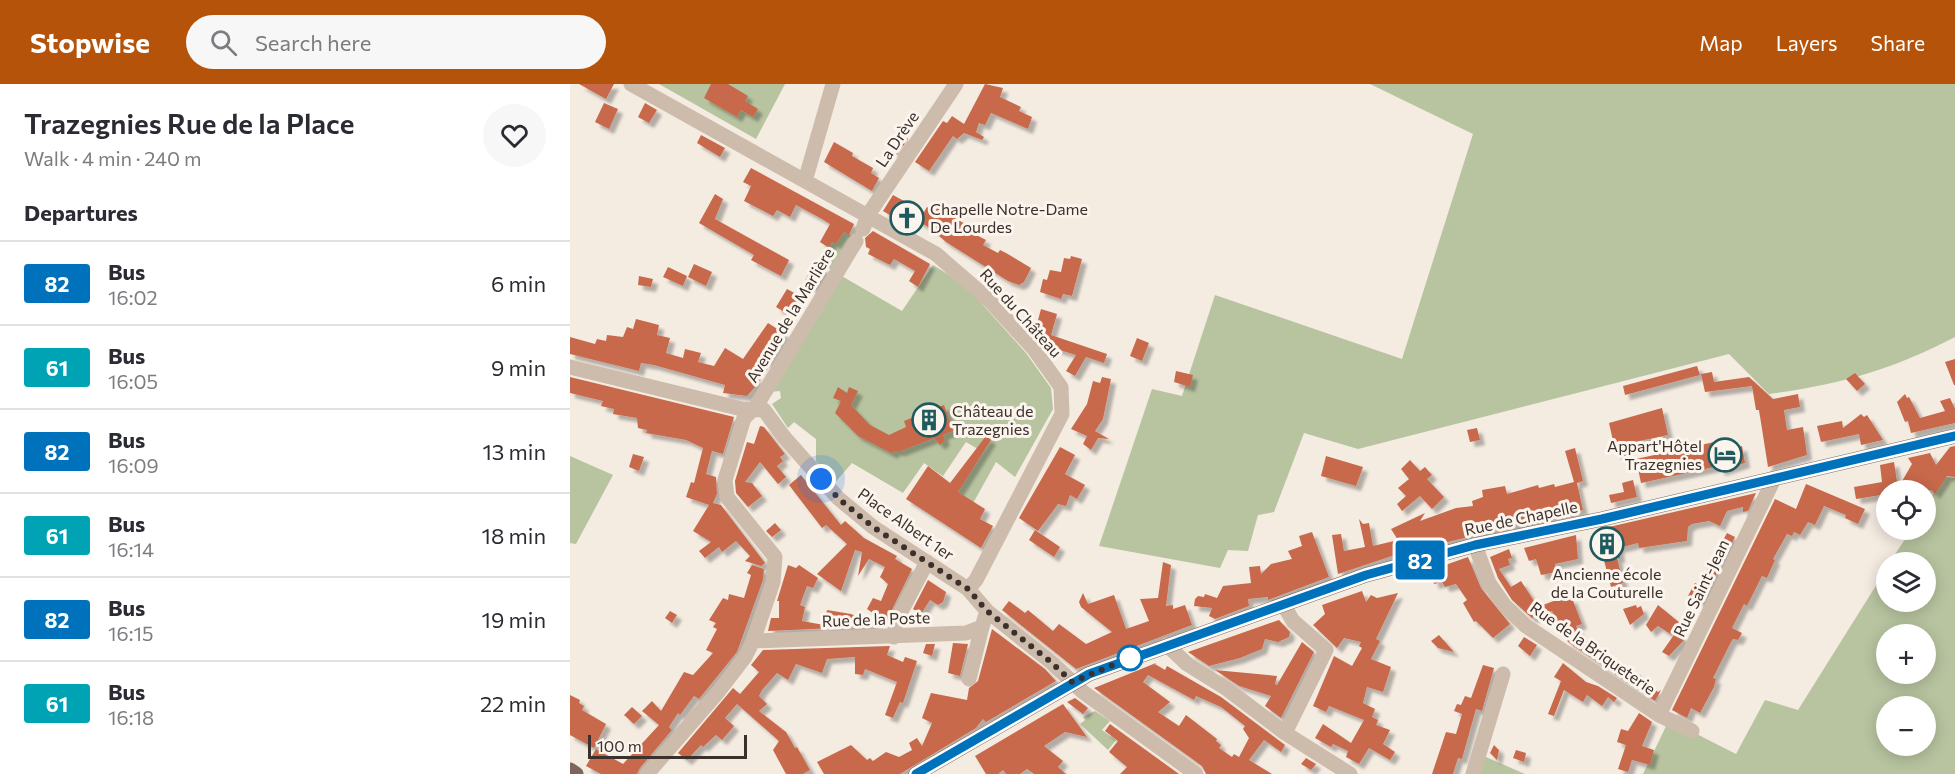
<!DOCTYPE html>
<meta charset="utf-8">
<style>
:root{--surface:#fff;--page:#f7f7f7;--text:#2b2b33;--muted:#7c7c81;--line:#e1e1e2;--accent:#b45309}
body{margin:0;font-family:Commissioner,sans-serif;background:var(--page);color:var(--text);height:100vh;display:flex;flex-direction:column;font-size:22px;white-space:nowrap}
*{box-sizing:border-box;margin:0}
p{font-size:20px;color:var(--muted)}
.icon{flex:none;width:33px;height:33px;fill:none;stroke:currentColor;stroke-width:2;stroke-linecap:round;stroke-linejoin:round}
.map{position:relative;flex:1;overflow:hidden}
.details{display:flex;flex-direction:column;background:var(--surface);width:570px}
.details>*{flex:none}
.badge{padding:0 12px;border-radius:4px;font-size:21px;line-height:39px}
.fabs{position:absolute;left:1306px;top:396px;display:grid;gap:12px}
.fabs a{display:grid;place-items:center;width:60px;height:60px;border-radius:50%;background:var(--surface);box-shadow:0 3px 15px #0003;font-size:30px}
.scale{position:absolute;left:18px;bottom:15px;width:159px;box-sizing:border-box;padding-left:6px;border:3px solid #3b302b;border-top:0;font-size:16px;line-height:21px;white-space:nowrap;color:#3b302b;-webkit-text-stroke:4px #fbf5ee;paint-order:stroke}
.you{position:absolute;width:30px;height:30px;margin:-15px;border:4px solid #fff;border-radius:50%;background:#1a73e8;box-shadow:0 0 0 9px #1a73e833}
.map>.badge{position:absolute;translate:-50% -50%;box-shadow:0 0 0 3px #fff}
h2{padding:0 24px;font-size:22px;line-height:54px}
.round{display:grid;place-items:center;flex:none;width:63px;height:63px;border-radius:32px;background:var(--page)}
.summary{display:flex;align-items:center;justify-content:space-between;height:102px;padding:0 24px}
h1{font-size:28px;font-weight:600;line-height:45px}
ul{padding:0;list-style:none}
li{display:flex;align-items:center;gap:18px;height:84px;padding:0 24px;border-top:2px solid var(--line)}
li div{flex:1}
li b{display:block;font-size:22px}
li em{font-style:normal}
li .badge{min-width:66px;font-weight:700;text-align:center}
header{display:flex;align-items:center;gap:36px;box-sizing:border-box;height:84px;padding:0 30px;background:var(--accent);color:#fff}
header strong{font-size:28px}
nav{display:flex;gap:33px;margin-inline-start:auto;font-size:21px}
.search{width:420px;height:54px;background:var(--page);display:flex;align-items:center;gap:15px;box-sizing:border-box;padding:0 21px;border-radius:33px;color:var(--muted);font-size:22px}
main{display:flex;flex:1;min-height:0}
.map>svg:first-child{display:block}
</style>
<header>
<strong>Stopwise</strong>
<div class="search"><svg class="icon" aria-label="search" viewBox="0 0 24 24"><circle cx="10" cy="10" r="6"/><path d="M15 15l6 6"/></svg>Search here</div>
<nav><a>Map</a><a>Layers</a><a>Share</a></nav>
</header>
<main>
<section class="details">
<div class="summary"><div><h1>Trazegnies Rue de la Place</h1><p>Walk · 4 min · 240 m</p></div><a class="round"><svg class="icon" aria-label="heart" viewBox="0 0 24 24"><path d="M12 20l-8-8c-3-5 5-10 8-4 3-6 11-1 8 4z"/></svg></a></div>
<h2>Departures</h2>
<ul>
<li><span class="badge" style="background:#0072bc;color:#fff">82</span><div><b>Bus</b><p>16:02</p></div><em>6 min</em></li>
<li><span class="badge" style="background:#00a3b4;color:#fff">61</span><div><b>Bus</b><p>16:05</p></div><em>9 min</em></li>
<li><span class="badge" style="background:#0072bc;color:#fff">82</span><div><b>Bus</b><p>16:09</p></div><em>13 min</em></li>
<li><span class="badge" style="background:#00a3b4;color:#fff">61</span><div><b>Bus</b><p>16:14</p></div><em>18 min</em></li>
<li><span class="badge" style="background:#0072bc;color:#fff">82</span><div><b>Bus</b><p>16:15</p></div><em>19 min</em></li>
<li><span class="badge" style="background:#00a3b4;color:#fff">61</span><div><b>Bus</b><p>16:18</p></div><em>22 min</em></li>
</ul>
</section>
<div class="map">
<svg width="1385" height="690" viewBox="0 0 1385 690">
<defs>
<filter id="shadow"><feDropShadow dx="5" dy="5" stdDeviation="1.5" flood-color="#0004"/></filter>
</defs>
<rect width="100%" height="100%" fill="#f4ebe1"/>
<!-- green -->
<path fill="#b8c4a0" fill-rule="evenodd" d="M89,0H215L186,55Z
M800,0H1385V253C1324,285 1268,301 1199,310L1159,270L788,365L734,349L704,428L688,431L678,467L658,466L650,484L529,462L582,305L612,312L645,211L832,275L903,50Z
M273,146L282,152L262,186L249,178L263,154Z
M363,181L395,201L456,269L481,304L483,325L445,393L426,378L402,421L385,409L413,368L396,358L373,392L354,379L333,409L282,379L263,401L246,377V355L224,338L218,344L202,320L211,314L210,307L199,308L270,191L332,227Z
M0,372L43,391L6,460L0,459Z
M1374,393L1385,394V690H1073L1099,636L1166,670L1195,616L1228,626L1317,484V518H1356V478H1320L1341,446H1356V422ZM1317,550H1356V590H1317ZM1317,622H1356V662H1317Z
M525,627L540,637L532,646L546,656L538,666L510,640L515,636L513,633Z
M909,670L955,690H903Z"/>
<!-- building -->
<path fill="#c8694b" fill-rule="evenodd" filter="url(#shadow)" d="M9,0H44L36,15Z
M141,0H158L178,12L175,17L188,25L183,33L171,26L167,33L134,14Z
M415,0L433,4L430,13L451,23L449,27L462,33L458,45L421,29L415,41L409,39L406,48L414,53L412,56L394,49L387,55L383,52L359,87L345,78L373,37L377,39L382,32L394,40Z
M34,19L48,25L39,45L25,38Z
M75,19L87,26L79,39L68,33Z
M131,51L155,64L150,73L127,59Z
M333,51L338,55L327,71L322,67Z
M264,58L283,69L282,72L303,84L301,89L309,94L302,107L254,78Z
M181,84L284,140L279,151L274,148L266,160L262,158L259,164L250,158L260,140L252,135L226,121L220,133L207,126L203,132L174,117L181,102L173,98Z
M145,110L153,115L145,135L219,176L211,192L181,176L184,171L129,139Z
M323,111L354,128L357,123L365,128L367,124L397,141L395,145L416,156L413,161L428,169L430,166L436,169L461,184L454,198L449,201L438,197L376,158L369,152L371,150L342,134L338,142L313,127Z
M303,147L360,180L348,203L339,197L345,187L324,175L320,181L298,170L300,165L296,163L295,154Z
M501,172L512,175L502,212L493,210L491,215L470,208L473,195L477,196L480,186L491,188L494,174L500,175Z
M244,179L256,186L244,205L234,199Z
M124,180L142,188L136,202L118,193Z
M98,183L117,192L113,202L93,193Z
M69,192L83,195L81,203L68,201Z
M217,205L230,212L219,231L206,223Z
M471,225L487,230L481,251L537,270L534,279L516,273L505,292L496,287L506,271L473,261L464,251Z
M66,235L89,241L87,251L100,254L96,269L113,274L115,265L131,269L128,278L144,282L155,264L173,275L198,239L215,250L197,279L194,277L184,293L188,296L186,302L177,312L153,309L155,301L84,281L71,279L69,287L0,270V253L25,260L27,255L36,257L37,251L53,253L57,243L63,245Z
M567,254L579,259L572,277L560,272Z
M1385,275V301H1384L1375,278Z
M1127,282L1130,291L1055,311L1053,302Z
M606,287L623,291L620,303L604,298Z
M1142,288L1144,298L1179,293L1203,315L1228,310L1230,323L1214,326L1217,346L1233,343L1237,371L1198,383L1189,326H1186L1182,302L1135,308L1131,290Z
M1285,289L1295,300L1287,307L1276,295Z
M0,293L164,333L153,370L142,367L136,390L146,393L147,410L143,419L151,421L195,479L191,482L175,477L180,472L166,457L152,468L149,463L135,474L129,467L141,458L123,447L139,421L116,413L121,398L124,399L133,364L116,356L76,349L77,346L68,344L67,334L43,330L44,325L31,322L33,317L0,309Z
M532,293L541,295L533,335L525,347L539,355L528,354L521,366L513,360L517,352L501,345L517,320L523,297L530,299Z
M268,303L277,309L279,303L288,307L281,321L300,341L319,351L336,343L334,337L374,321L383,347L373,351L375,356L370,361L364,354L331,367H324L323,370L288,352L265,329L271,317L263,314Z
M1335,310L1337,314L1339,313L1350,334L1375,327L1370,317L1380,314L1385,325V339L1341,349L1338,337L1335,338L1327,318Z
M1092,324L1098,351L1055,360L1056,368L1046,370L1039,339Z
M1291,330L1294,333L1297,331L1313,356L1291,361L1289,350L1251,358L1247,342L1272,337L1273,344Z
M190,342L194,343L215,370L210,373L213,377L207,382L216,393L208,400L190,378L175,398L182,399L192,412L178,423L166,409L165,397L177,358L184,360Z
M907,344L910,356L900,358L897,346Z
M416,352L421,356L388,408L415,425L410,435L423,442L411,464L336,415L358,382L380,399Z
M1149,357L1150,363L1162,360V364L1172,362L1175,379L1150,387L1149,382L1071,399L1066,375Z
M1385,362V393L1377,392L1365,410L1361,406H1317V410L1286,415L1284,403L1312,398L1310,381L1324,378L1328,404L1342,380L1338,374L1360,369L1366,381L1380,363Z
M490,363L505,371L495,390L515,401L507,415L500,411L496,422L488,420L468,447L449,434Z
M1005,364L1013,397L1007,399L1013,426L831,469L768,490L762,451L771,450L774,467L795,463L789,435L793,440L799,439L803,462L828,456L821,445L855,429L850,437L886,424L903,422L902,417L913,413L912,406L935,402L937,410L968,401L969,404L984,400L985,403L1004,398L995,367Z
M63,370L74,373L69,387L59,383Z
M756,372L793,383L786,402L751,392Z
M840,376L850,387L855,383L862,391L857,395L874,413L862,425L850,412L832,427L827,420L836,412L828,404L839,395L831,385Z
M231,391L271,441L275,437L294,454L327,472L325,475L342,485L316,538L297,525L303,514L311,517L318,500L310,493L315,483L299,475L288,492L292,468L285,466L271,507L247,490L277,460L256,441L252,444L219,401Z
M1063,396L1067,413L1041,419L1039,411L1054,408L1052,399Z
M1236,400L1295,425L1288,440L1275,434L1276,431L1254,422L1245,441L1238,438L1230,451L1224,448L1222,452L1217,450L1203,475L1205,476L1197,494L1192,492L1177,522L1174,520L1162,544L1172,549L1168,556L1163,555L1161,558L1143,594L1146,595L1144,603L1130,629L1121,624L1117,634L1102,626L1205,415L1226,425Z
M1186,409L1178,427L1173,428V423L1157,427L1150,442L1139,437L1122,440L1118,443L1117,457L1069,464L1068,459L1049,464L1050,474H1047L1053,499L1041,503L1026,446Z
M205,439L211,446L202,453L196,447Z
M465,446L490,463L484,473L459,456Z
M742,448L759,493L698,516V513L678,515L679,522L645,535L639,532L642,524L624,522L625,515L628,512L634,513L635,510L647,514L653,502L681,499L679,483L690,482L691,490L701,480L722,475L718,467L732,462L729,452Z
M1157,449L1165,453L1132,519L1118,512L1125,499L1129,501Z
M1006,451L1008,475L985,480L987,488L971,491L966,475L959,477L954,464Z
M939,465L942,474L938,475L940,481L929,485L941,503L951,497L968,523L986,516V511L994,509L998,515L1002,514L1012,540L1006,542L1011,552L1056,587L1066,591L1067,589L1074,594L1072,597L1088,608L1091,606L1085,617L998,558L982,527L962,534L942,516L928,494L920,473Z
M898,473L911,504L940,540L923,554L906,537L904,538L893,519L897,516L886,500L875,503L872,498L864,500L861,486Z
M593,478L601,481L596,522L603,521V525L615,521L622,541L506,585L432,526L439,517L455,529L458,526L483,547L489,540L516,560L542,548L511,523L509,518L513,509L518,520L544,511L556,545L579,537L570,515L588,514Z
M182,481L194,485L193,496L167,568L129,615L124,612L110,631L108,629L99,643L102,646L70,684L67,690H31L16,682L26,665L53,680L89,641L72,627L82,617L91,627L114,588L123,591L143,569L136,566L147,545L143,543L146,539L139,536L153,514L158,516L159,510L174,514L181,491L177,489Z
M218,481L226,484L229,481L248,494L243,504L237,502L230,521L235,523L232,537L254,541L257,526L281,530L310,542L198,547L201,534H209V517H207Z
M358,496L376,508L373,518L368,521L360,516L351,530L343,525Z
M792,507L796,518L801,511L807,514L828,509L806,555L810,557L801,575L821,583L815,602L813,608L797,603L793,619L805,625L802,633L808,636L806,641L820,646L813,660L825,668L820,676L799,664L789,680L776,673L778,667L763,660L761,663L745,654L753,640L781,659L794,636L759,622L756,628L743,622L764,572L782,582L792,564L789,562L791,558L774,554L767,564L743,541L755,530L752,521Z
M1066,521L1067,524L1071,522L1074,530L1060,541L1053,525Z
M1088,521L1110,539L1102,551L1088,542L1081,548L1076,541Z
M100,527L107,531L102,539L95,534Z
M709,536L720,548L719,553L708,558L695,555L692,565L670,574L639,582L618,568Z
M422,545L475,585L486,597L416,638L413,635L406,644L330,690H254L247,678L281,661L297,676L300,674L303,677L316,668L329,673L342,666L339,659L347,654L352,662L362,639L352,634L361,609L397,616L399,604L408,597Z
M1106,548L1115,555L1099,572L1092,568Z
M869,551L884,568L868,564L861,557Z
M954,553L967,561L960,572L948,562Z
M732,558L744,568L711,634L695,622L701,612L669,602L645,586L707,592L705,600L707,601Z
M383,559L398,560L390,592L378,589Z
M356,560H365L362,572L353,569Z
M320,562L317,571L333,578L335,573L347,577L333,619L330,618L323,634L315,631L327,598L295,585L293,591L285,590V573L257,575L252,589L226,580L218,596L207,589L192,606L189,612L197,620L189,627L216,648L225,664L227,663L240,686L233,690H216L203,666L209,657L167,620L155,634L164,642L152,656L146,651L133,663L131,661L117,676L108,669L163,604L170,610L189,588L181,581L193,566Z
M586,579L583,583L585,580L595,586L597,582L651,613L715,661L711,668L694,656L679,676L702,690H636L632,682L524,604ZM578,591L624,616L626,612L651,623L675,642L673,645L679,654L669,673L664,670L662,673L649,664L651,661L646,657L647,655L616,631L609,642L588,628L600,618L573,598Z
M993,579L1016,598L1028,602L1047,614L1044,618L1038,613L1032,622L1017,611L1013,618L994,606L984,632L978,630L991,597L984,593Z
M913,581L924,584L912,627L906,625L892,675L888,674L883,690H862L876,648L886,650L892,630L884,627L887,620L891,621L895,612L901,614Z
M0,611L10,616L9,619L14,622L12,626L36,640L24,664L0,651Z
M505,614L518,624L513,630L497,618Z
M493,620L517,653L495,648L474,662L493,677L488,683L496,690H464L457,685L450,690H436L433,686L428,690H416L405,672Z
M62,623L72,632L64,640L54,631Z
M1069,629L1082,638L1072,662L1084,666L1080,681L1062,676L1058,688L1048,685L1056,661L1047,658L1051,645L1058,647Z
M540,640L555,651L609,690H550L557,683L539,668L548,657L535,647Z
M924,661L929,666L927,676L920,669Z
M946,666L956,669L954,678L943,674Z
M736,674L746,680L741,686L731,680Z"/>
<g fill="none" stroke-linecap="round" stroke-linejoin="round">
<!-- minor -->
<path stroke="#cdbbac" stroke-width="15" d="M61,0L366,170L419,216L463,264L491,303L492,330L406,496L398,505
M235,97L263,0
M293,145L298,131L386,0
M0,283L172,325L194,326L214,353L268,414L303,443L398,505L417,527L481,578L513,608L626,690
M905,461L919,499L935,522L956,542L1089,631L1122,647
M324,553L326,537L357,478
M183,557L396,549L412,543L417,527
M597,561L617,580L657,605L715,649L756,566L723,537L713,520
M399,595L412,543
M1089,631L1205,393
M715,649L780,690
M77,690L148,608L175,573L183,557L203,498L205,473L157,413L155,396L174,334L185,324L286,157
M903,690L933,590"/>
<!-- major -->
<path stroke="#7d675c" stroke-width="15" d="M0,686L6,690
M346,690L519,590L796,491L905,461L1032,435L1385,352"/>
</g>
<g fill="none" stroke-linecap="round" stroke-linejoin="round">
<defs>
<path id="line" d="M346,690L519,590L796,491L905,461L1032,435L1385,352"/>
</defs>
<!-- line casing -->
<use href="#line" stroke="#fff" stroke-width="14"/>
<!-- line -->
<use href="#line" stroke="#0072bc" stroke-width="9"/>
<!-- walk -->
<path stroke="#3b302b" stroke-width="6" stroke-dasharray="0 10.8" d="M251,395L268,414L303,443L398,505L417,527L481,578L502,598L560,574"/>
</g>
<!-- icons -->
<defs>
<symbol id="church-ring" viewBox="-11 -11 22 22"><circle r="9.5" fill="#fbf5ee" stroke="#1f5a5e" stroke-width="1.5"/><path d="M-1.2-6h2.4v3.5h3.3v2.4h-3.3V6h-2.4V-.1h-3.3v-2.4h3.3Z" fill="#1f5a5e"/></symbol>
<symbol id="building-ring" viewBox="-11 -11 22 22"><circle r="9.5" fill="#fbf5ee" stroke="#1f5a5e" stroke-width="1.5"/><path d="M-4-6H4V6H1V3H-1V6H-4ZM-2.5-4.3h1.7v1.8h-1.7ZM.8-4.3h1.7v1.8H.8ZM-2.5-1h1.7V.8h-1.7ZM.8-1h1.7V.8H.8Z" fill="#1f5a5e"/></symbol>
<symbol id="hotel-ring" viewBox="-11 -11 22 22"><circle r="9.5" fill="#fbf5ee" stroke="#1f5a5e" stroke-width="1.5"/><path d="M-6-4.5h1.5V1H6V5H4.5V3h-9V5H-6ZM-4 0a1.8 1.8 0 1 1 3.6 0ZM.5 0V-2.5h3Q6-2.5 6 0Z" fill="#1f5a5e"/></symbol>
</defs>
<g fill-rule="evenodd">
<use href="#church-ring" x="318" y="115" width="38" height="38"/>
<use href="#building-ring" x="340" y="317" width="38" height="38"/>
<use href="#hotel-ring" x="1136" y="352" width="38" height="38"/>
<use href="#building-ring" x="1018" y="441" width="38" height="38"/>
</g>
<!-- markers -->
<circle fill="#fff" stroke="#0072bc" stroke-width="3" cx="560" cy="574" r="12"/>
<g text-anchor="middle" stroke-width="6" stroke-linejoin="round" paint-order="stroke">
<!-- street labels -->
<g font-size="16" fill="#3b302b" stroke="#fbf5ee">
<text transform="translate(327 55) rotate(-56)" y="6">La Drève</text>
<text transform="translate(451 229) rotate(48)" y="6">Rue du Château</text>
<text transform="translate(220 231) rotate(-59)" y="6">Avenue de la Marlière</text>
<text transform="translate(951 434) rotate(-12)" y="6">Rue de Chapelle</text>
<text transform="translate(336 440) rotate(35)" y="6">Place Albert 1er</text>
<text transform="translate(1131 504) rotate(-64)" y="6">Rue Saint-Jean</text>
<text transform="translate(306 535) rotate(-2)" y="6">Rue de la Poste</text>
<text transform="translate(1023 564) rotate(35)" y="6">Rue de la Briqueterie</text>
</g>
<!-- poi labels -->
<g font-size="16" fill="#3b302b" stroke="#fbf5ee" text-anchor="start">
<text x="360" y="131">Chapelle Notre-Dame<tspan x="360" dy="18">De Lourdes</tspan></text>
<text x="382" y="333">Château de<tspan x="382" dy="18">Trazegnies</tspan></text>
<text x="1132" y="368" text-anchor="end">Appart'Hôtel<tspan x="1132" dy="18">Trazegnies</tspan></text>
<text x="1037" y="496" text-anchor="middle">Ancienne école<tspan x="1037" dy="18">de la Couturelle</tspan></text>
</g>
</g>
</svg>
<div class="fabs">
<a><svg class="icon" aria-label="locate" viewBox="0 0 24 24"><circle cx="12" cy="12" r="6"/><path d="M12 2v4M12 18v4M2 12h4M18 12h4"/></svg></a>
<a><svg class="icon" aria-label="layers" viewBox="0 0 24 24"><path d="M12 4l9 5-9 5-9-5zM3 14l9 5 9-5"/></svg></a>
<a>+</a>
<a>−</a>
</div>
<div class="scale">100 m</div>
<div class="you" style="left:251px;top:395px"></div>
<b class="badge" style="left:850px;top:476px;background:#0072bc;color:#fff">82</b>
</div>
</main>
